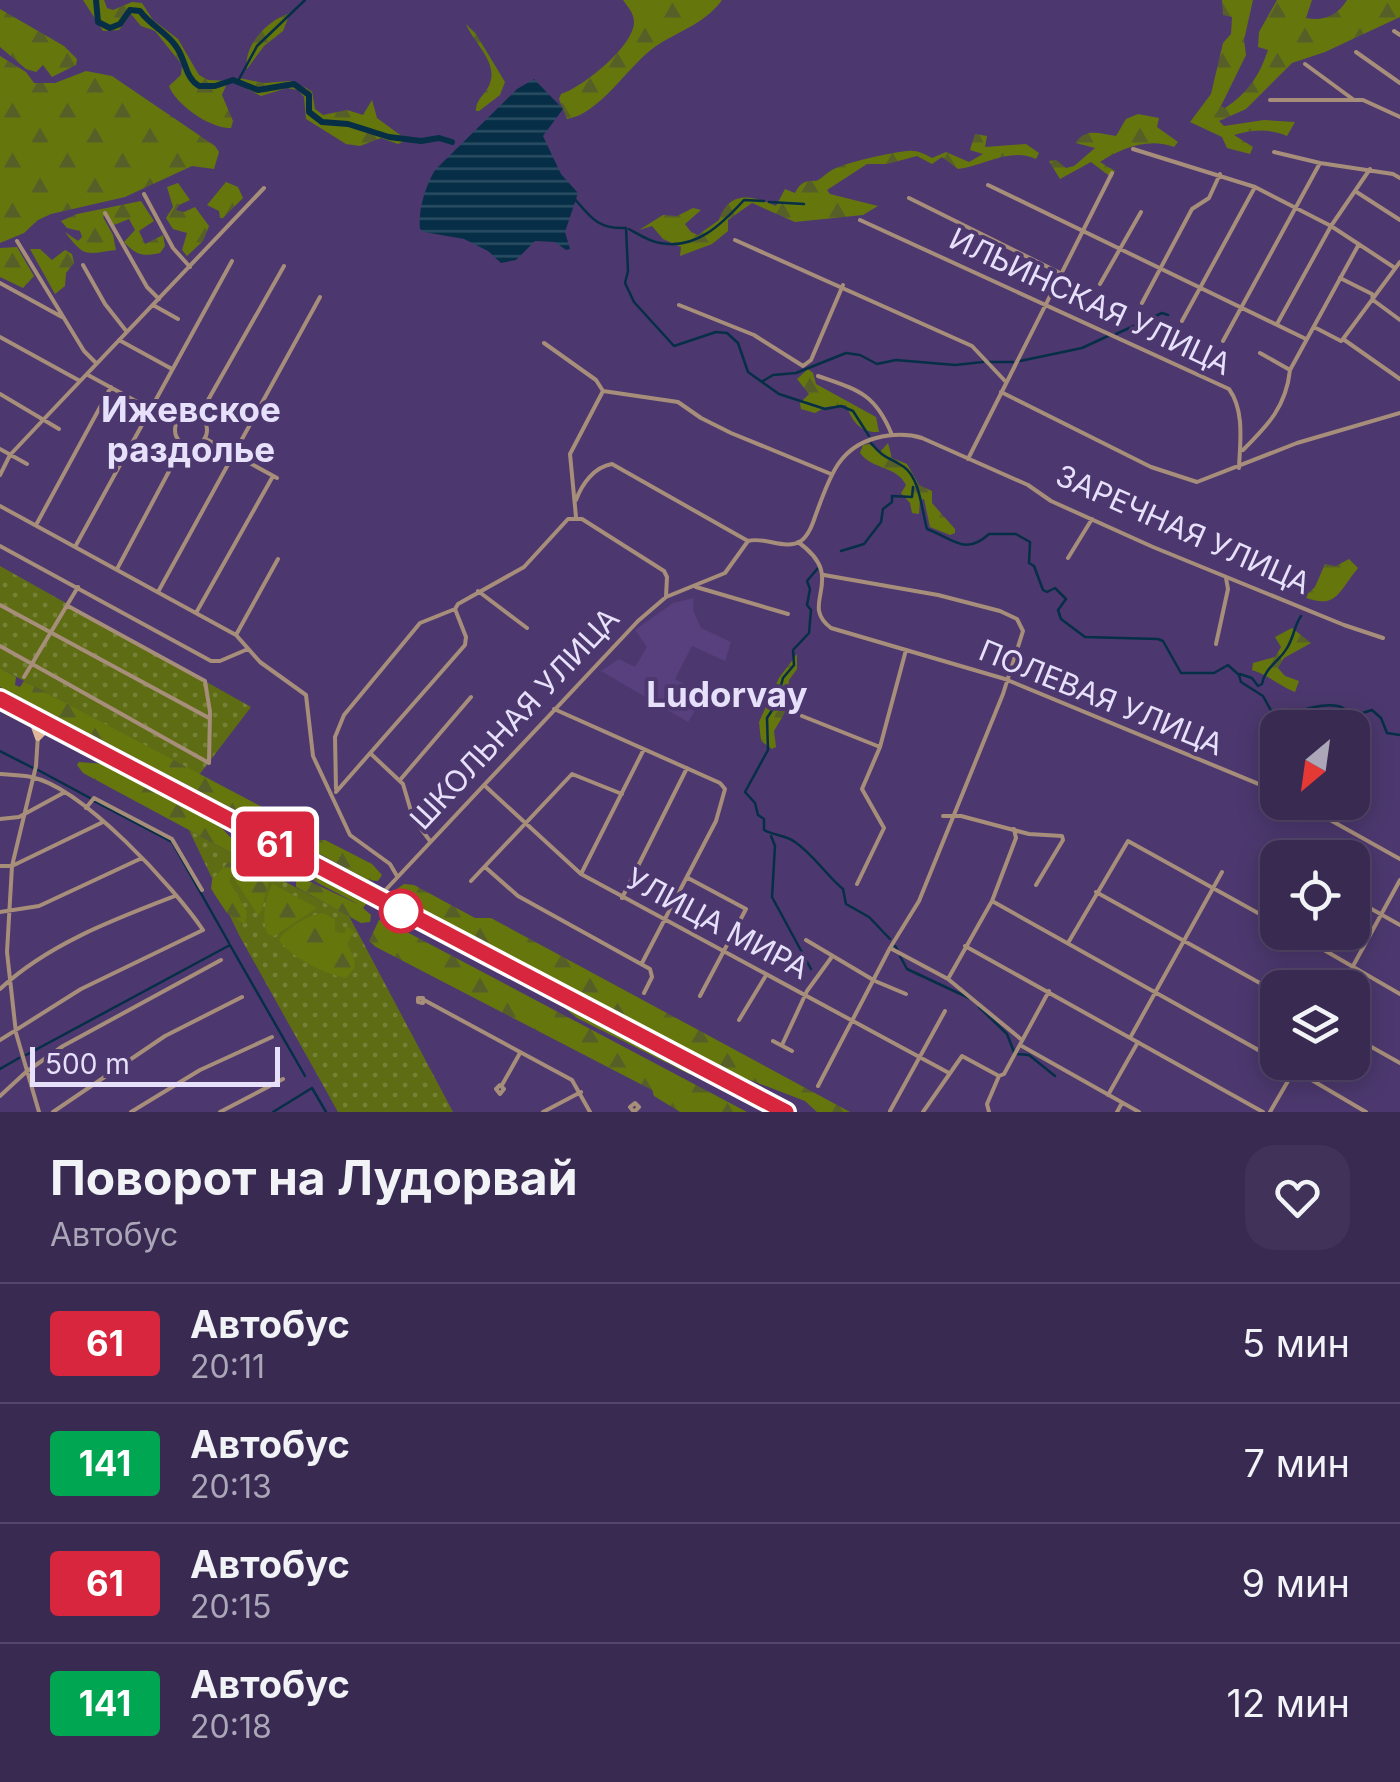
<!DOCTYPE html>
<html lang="ru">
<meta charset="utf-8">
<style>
:root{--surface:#392a52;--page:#403259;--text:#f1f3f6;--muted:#aba7b8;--line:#534669}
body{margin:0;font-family:Inter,sans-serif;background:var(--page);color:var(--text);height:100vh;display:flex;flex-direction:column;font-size:38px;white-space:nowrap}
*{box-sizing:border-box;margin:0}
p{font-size:32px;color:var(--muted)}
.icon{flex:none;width:55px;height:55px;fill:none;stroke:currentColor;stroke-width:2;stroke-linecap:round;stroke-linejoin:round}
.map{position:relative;height:1112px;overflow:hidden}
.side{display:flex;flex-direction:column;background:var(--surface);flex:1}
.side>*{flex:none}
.badge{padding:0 20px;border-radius:8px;font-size:35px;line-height:65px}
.needle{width:65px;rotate:209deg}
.controls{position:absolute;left:1260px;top:710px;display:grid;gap:20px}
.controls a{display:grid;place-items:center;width:110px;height:110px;border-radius:20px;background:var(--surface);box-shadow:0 5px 25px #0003,0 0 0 2px var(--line);font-size:50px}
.scale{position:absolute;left:30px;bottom:25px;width:250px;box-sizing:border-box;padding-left:10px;border:5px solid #e7e0fa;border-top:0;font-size:28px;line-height:35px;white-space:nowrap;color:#e7e0fa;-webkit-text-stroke:8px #4c386e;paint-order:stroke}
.map>.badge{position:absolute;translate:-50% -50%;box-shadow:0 0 0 5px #fff}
.round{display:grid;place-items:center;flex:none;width:105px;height:105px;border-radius:30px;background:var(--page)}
.summary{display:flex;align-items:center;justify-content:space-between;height:170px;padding:0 50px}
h1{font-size:48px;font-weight:700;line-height:75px}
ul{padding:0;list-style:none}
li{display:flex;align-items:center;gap:30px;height:120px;padding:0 50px;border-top:2px solid var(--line)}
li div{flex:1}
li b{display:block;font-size:38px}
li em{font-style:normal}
li .badge{min-width:110px;font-weight:700;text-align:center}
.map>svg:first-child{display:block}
</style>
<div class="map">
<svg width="1400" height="1112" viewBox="0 0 1400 1112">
<defs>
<pattern id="grass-dots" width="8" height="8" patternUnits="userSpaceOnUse" patternTransform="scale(2.5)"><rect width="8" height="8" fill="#5e6d14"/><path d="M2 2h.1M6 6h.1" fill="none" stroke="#758237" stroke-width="1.8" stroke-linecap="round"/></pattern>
<pattern id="forest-firs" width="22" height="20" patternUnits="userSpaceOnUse" patternTransform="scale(2.5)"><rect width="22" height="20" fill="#65760d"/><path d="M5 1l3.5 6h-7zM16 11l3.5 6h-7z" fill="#575f29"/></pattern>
<pattern id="water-rules" width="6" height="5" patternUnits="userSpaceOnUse" patternTransform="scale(2.5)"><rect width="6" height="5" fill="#062f47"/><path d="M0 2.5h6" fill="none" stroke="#2a4d62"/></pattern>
</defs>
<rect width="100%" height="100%" fill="#4c386e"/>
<!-- built -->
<path fill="#57407d" d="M694,598L693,610L701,628L731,642L725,661L692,646L675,679L705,695L688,722L601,671L619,659L635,667L647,647L635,630L673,603Z"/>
<!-- grass -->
<path fill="url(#grass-dots)" d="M0,566L251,707L199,775L0,668Z
M189,830L349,916L453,1112H338L239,935Z"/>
<!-- forest -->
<path fill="url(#forest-firs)" d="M83,0H104L107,8L113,10L132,2L142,3L153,20L178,39L199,75L208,80L228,81L222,95L233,121L231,128C211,129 176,105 169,86L181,75L182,65L155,31L141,26L131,14L119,30L103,31Z
M623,0H722C703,26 676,31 652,49C626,69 599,114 567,119L559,99L561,94C583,87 634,46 634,22C634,13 628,7 623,0Z
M1222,0H1253L1244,40L1246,55L1221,106L1225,108C1247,94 1260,75 1268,50L1258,47L1259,32L1277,0H1312L1306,18C1323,22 1338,15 1347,0H1400V17L1325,52L1292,63L1246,109L1219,121L1224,126L1264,120L1295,122L1287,136C1269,128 1253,130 1234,135L1253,147L1250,154L1227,148L1222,137L1190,122L1211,94L1223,43L1231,34L1232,17L1223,15Z
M0,9L64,46L77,59L76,65L52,77L43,65L36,72L26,69L0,47Z
M290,13L283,31L264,46L247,69C243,45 268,20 290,13Z
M466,24L476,34L505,82L500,95L479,111H476C476,98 486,95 490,83C498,62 473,42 466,24Z
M0,56L26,72L34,83H55L86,71L112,76L215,146L219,152L214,169L192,166L125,197L51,214L38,220L24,233L0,243Z
M239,78L264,83L291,81L312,91L315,109L323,115L347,110L363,115L372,100L377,118L407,140L398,144L381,138L360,146L346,144L306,119L304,97L298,90L287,88L261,96L232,81Z
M1138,114L1159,118L1157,127L1178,142L1174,147C1149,137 1121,148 1100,162L1115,171L1112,178L1091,162L1060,179L1049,161L1056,160L1066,168L1074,166L1095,148L1076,143C1085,127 1100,134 1116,136L1126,119Z
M975,134L987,136L985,147L1026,144L1039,153L1036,159C1011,147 984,166 958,169L942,157L932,164L917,156L887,164H867L827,190L830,194L878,206L863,215L795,222L752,203L728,220V231L712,244L680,256L681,247L663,239L652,226L639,230L663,215L677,216L693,208L701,210L685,224L691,232L698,235L719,220C729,190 752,195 776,206L785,189L795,193C800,184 804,180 816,181C821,179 824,175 829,172C840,163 894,152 908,151C917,150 924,154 932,158L946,152L969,162L983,154L970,150Z
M226,182L238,187L243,198L223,218H220L219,211L207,205Z
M178,183L190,200L179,205L176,210L184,212L195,207L209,226L203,241L187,256L182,250L187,233L173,229L166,218L173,207L167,187Z
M141,201L154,221L139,231L145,244L163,235L165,246L160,253C142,257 136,255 124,242L135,230L129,219L114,225L106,214L103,217L113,235L116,250C85,254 85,258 65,232L78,241L82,237L80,231L67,228L61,221L77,214Z
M17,247L34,276L23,288L0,277V248Z
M30,249H40L52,260L65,250L72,254L74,263L66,273L65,286L55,294Z
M808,369L813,373L816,384L876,417L879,432C859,433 852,420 846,405L826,407L815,413L801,409L800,403L809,394L797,379Z
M888,443L892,458L907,464L919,485L932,491V503L955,529V533L950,535L930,527L924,499L920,500L919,514L912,513L910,503L901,493L906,485C897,466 873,470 860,453L863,445L869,444L880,452Z
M1349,559L1358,568C1338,592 1337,610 1304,597L1315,587L1325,564L1336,566Z
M1292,628L1311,643L1284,658L1278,668L1285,676L1299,681L1295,692C1279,686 1269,675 1252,670L1253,663L1275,657L1281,647L1275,637Z
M797,654V669L789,680L787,709L774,731L776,747L772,749L761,741L759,722L779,678Z
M0,668L16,677L15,685L20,687L24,681L264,808L261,819L256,821L0,687Z
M79,762L104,764L215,821L233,840L276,866L278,873L271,874L83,773L77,765Z
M317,840H325L372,864L382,875L378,881L368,880L318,853L315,847Z
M228,862L238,865L229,881L247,912L245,924L227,913L211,889L212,880Z
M240,867L268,881L262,910L258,915L235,880Z
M312,873L367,903L363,908L371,915L370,922L361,923L296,887V880L302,878L360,905L314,881Z
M273,884L317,908L274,936L268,934C261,922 265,895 273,884Z
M404,884L414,885L475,918H491L850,1112H817L805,1101L721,1069L399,898L394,891Z
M322,913L335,919V930L338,933H345L346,926L354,931L347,945L354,957L355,967L346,978C325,974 292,958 279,940C286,928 307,916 322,913Z
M379,920L386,921L747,1112H680L654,1096L652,1090L376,947L369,941Z
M569,1008L686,1069L691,1075L577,1018L566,1009Z"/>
<!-- water -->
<path fill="url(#water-rules)" d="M534,79L563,109L543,136L561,174L578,193L565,232L570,249L566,250L555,242L535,241L516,260L501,263L488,251L464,239L424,232L420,229C418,210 425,187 435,170L517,89Z"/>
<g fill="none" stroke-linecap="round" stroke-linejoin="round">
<!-- stream -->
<path stroke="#062f47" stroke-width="2.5" d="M238,81L257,46L305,0
M574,198C591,218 598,229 626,228L628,271L625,283L634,302L674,346L716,332L727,333L738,343L748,372L779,394L825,409L841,406L853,411L869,436
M769,202L804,204
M629,229C638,234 650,242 660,243C696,250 722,224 744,200L764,201
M1116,334L1162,313L1168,315
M1020,361L1082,348L1108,336
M989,362H1013
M763,381L773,375L796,373L846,353L860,355L877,364L896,360L955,365L983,362
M871,443C884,459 889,457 904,467C920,478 922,512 927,529C954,539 965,556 989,534H1016L1030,542L1029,563L1034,566L1043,590L1047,592L1055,588L1066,599L1058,610L1061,619L1085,637L1158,639L1163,641L1181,673H1214L1228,665L1239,675L1241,682L1263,696L1274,716L1282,721C1293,710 1324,703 1338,706C1344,707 1348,712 1353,716L1372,710L1381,718L1387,733L1400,735
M841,551L864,544L881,522L883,509L892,502V496L912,497L913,487
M818,568L807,581L810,589L807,605L811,610L809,633L793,650L794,665L783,678L776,704L767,718L768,750L745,792L755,803L758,815L764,819V830C775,836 786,835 795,842C814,855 826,875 843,889L846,904L869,917L890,939
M1240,674L1252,678L1258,686L1262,684C1265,667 1279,662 1287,648C1294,637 1294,626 1301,616
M0,751L33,768
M38,770L90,798
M94,801L172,842L229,943
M771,836L775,846L772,897L811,969
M895,946L897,949
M900,956L907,969L969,998
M979,1007L1007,1034L1014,1052
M1017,1054L1029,1055L1055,1076
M26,1055L230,945L305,1076
M0,1069L19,1058
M273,1112L312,1088L326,1112"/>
<!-- river -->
<path stroke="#062f47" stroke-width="6" d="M96,0L98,22L110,28L120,24L130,10L140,11C150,25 166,32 175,45C186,58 184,77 199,86H215L233,80L258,90L294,84L309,95V112L322,122L348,124L389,137L421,141L439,138L452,142"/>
<!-- minor -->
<path stroke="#a78e7b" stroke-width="4" d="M1394,31L1400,35
M1356,52L1400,83
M1305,64L1354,100
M1270,100H1363L1400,117
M1133,149L1255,187L1331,226L1395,268
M1274,152L1320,163L1393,174L1400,178
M988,185L1306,339
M1355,191L1400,220
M144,194L173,248L190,267
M909,198L1060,273
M105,213L147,287L159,299
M860,220L1229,389C1245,411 1240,443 1239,468
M735,240L972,346L1006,382
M17,241L84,351L96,363
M1400,262L1343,339L1400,379
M83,265L105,304L127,332
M1340,278L1372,294L1373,300L1400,320
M0,283L62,317
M1100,284L1141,212
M1142,303L1192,209L1209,198L1220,174
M153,305L178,319
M679,305L754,335L803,366L811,360L843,285
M1182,321L1255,187
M1277,324L1331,226L1370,169
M1314,327L1341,341
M0,337L80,381
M119,340L172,369
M1223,341L1320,163
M544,343L596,380L603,391L678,402L701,418L731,433L831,474
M1260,353L1290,370
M88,375L176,423
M818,376C858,390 875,393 892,435
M1001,392L1151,467L1197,482L1297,443L1400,413
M0,394L59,429
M175 430a16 16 0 1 1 32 0a16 16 0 1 1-32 0Z
M199,416L284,266
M206,439L277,478
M0,449L27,464
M1243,450C1268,425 1286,407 1290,370L1359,244
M968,459L1112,173
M0,475L10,455L44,419L264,188
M576,500C582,484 594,467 612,464L748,541
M0,506L236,635L260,662L306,695L313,756L350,835L390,864L397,876
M576,517L570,454L603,391
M36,525L111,387
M798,542C850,579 797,603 831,628L1005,679L1278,792
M0,546L211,661H220L248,649
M75,547L232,261
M1068,558L1092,519
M117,569L183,445
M696,587L788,614
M478,591L527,628
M158,592L320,297
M0,605L209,718
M196,613L273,476
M236,635L278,559
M1216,644L1228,589L1226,578
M0,646L209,763L210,712L205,681L68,606
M24,677L78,587
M554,709L720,783L725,789L716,821L642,963
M802,716L880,747
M370,753L403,784L413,818L430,841
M0,774C10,775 21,775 31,777C82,787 174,887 203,930L81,989L0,1040
M400,780L471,697
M484,785L581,874L949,1073
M336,789L335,737L344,715L420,623L455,609
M336,792L465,645L466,637L455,609L458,604L524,567L568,519H582L664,571L667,577L666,597
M1298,802L1400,859
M86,808L94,798L172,839L202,890
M943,816H961L1029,834L1062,836L1063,840L1036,885
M0,819L19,817L65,792
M1269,852L1278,858
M0,866H12L103,822
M485,867L518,896L650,969L652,977L644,993
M581,874L644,749
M688,878L746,909L700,996
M471,881L572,774L622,794
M857,884L884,828L862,789L880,747L906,650
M1096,892L1278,993
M378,898L638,621L666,597L725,573L748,541C765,536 785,551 801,541C809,535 813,523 816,514C829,480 837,448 876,438C892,434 906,433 922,438L1028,485L1051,501L1153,547L1344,625L1383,638
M622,898L687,768
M1352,898L1400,925
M992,901L1278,1061
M0,912L39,906L142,858
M1293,932L1400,994
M806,940L875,981L906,994
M1068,943L1128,841L1278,924
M965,946L1263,1112
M890,948L948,979L1022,1040
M948,979L992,901L1016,838L1014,829
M1341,988L1400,880
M0,989C48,944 115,919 175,896
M418,998H423V1003L418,1002Z
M424,1000L572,1080L590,1112
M739,1020L765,977
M1352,1036L1400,1063
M1130,1038L1222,872
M773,1041L792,1051
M782,1045L807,991L831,958
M1020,1045L1139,1112
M1281,1062L1366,1112
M999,1076L1004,1074L1049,991
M500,1085L504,1089L500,1094L496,1089Z
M502,1085L520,1053
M818,1086L890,948L919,901L1003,694L1023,631L1017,619L1000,611L938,595L824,575
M1108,1095L1138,1042
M0,1096L26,1072L63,1046L221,960
M635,1103L639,1107L634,1112L630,1107Z
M890,1111L945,1011
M39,1112L16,1033L7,952L12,866L36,766L39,719
M53,1112L165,1036L242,997
M131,1112L200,1070L272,1037
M220,1112L283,1079
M543,1112L581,1092
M923,1112L962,1056L999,1076L987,1104L989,1112
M1117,1112L1122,1103
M1270,1112L1299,1062"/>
<!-- secondary -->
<path stroke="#deb798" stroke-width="6" d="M0,699L786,1112
M25,716L32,721L38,738L45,731L56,729"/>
</g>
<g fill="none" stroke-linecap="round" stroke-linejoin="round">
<defs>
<path id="line" d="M0,699L786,1112"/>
</defs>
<!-- line casing -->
<use href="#line" stroke="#fff" stroke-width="22"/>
<!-- line -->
<use href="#line" stroke="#d7263d" stroke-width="15"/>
</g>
<!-- markers -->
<circle fill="#fff" stroke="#d7263d" stroke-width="5" cx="401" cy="911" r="20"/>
<g text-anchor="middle" stroke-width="8" stroke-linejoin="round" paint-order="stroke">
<!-- street labels -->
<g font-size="30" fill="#e7e0fa" stroke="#4c386e">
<text transform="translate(1090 302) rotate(25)" y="10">ИЛЬИНСКАЯ УЛИЦА</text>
<text transform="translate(1183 530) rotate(24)" y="10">ЗАРЕЧНАЯ УЛИЦА</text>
<text transform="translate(1101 698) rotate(22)" y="10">ПОЛЕВАЯ УЛИЦА</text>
<text transform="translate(515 719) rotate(-47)" y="10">ШКОЛЬНАЯ УЛИЦА</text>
<text transform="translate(717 924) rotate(28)" y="10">УЛИЦА МИРА</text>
</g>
<!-- quarter labels -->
<g font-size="35" font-weight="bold" fill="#e7e0fa" stroke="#4c386e">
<text x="191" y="422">Ижевское<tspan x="191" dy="40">раздолье</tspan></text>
<text x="727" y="707">Ludorvay</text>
</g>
</g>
</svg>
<div class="controls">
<a><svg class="needle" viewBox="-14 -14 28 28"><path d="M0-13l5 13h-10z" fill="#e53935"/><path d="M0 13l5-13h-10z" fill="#aba7b8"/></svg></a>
<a><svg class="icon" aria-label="locate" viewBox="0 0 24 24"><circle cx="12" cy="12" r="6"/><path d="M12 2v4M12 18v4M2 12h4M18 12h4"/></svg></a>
<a><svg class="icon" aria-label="layers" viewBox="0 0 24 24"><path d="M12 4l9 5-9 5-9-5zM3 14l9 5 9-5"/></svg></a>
</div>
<div class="scale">500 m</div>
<b class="badge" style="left:275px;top:844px;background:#d7263d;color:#fff">61</b>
</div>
<section class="side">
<div class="summary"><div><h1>Поворот на Лудорвай</h1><p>Автобус</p></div><a class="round"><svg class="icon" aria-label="heart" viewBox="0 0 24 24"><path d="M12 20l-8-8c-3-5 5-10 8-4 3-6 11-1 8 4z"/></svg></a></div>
<ul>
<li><span class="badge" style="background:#d7263d;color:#fff">61</span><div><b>Автобус</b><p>20:11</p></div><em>5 мин</em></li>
<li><span class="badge" style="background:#00a651;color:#fff">141</span><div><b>Автобус</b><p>20:13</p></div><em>7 мин</em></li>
<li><span class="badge" style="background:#d7263d;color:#fff">61</span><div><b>Автобус</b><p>20:15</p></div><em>9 мин</em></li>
<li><span class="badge" style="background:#00a651;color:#fff">141</span><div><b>Автобус</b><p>20:18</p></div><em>12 мин</em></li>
</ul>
</section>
